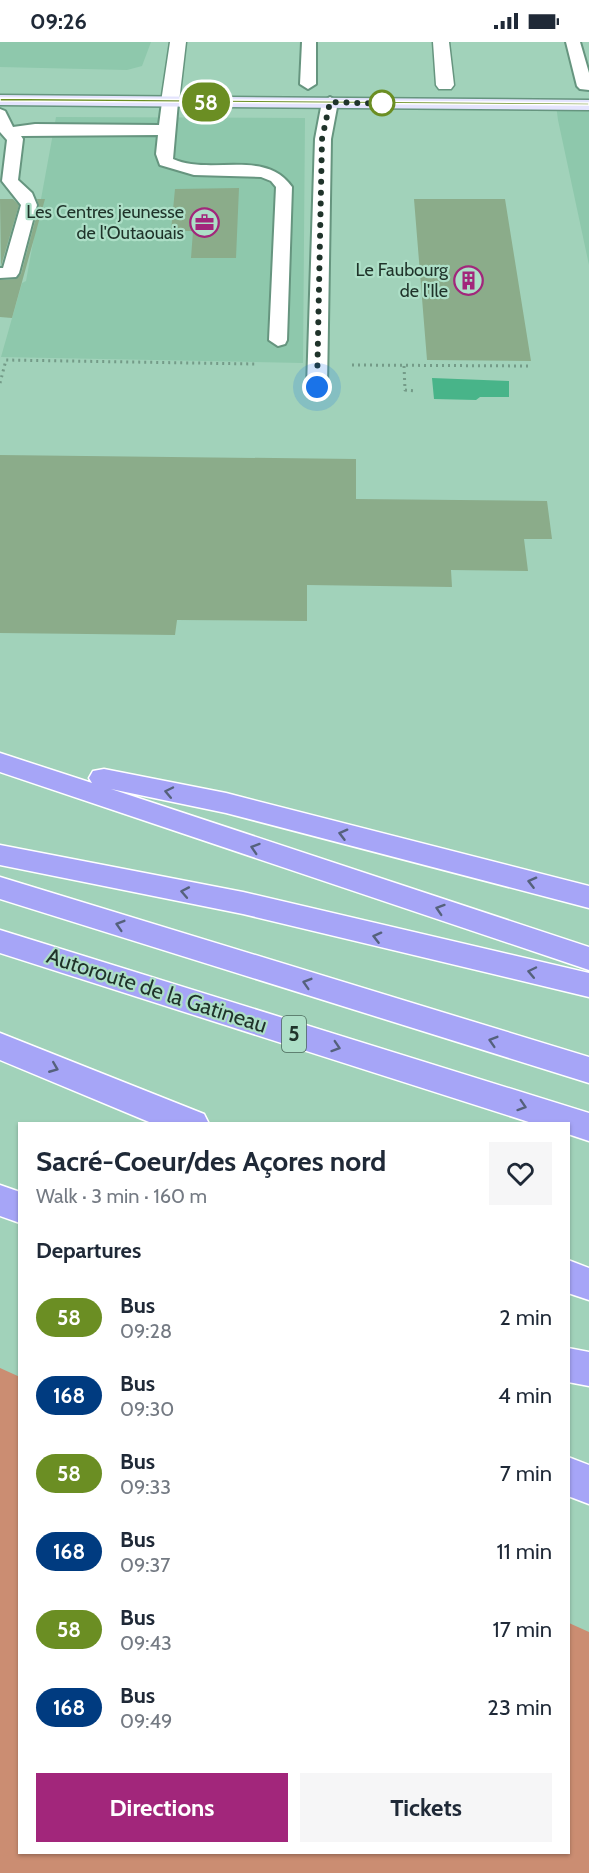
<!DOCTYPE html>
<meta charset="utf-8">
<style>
:root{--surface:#fff;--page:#f6f6f7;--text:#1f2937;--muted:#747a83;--accent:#a2267b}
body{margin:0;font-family:Cabin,sans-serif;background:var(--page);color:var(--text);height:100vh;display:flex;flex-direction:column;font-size:22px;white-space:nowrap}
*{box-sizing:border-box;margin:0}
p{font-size:20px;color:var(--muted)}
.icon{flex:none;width:33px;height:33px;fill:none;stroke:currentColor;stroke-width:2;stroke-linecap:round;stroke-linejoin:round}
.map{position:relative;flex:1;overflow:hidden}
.sheet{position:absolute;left:18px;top:1080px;width:552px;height:732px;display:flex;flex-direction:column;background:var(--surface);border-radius:0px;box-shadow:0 2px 4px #0004}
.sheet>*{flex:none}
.badge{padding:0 12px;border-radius:20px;font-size:21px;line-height:39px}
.you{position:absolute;width:30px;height:30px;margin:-15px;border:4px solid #fff;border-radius:50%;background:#1a73e8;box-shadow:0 0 0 9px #1a73e833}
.map>.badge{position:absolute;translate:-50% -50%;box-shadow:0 0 0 3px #fff}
h2{padding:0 18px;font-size:22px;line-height:54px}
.round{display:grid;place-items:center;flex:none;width:63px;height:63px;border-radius:0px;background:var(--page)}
.head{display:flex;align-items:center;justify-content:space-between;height:102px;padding:0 18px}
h1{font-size:28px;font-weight:700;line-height:45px}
.button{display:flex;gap:12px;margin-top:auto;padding:12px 18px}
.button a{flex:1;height:69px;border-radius:0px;background:var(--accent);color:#fff;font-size:24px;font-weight:700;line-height:69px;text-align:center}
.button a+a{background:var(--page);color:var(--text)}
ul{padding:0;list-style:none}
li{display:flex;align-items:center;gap:18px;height:78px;padding:0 18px}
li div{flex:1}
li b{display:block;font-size:22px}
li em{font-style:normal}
li .badge{min-width:66px;font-weight:700;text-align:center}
.status{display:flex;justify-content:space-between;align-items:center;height:42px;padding:0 30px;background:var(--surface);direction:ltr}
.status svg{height:16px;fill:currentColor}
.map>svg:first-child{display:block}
</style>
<div class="status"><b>09:26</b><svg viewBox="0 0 49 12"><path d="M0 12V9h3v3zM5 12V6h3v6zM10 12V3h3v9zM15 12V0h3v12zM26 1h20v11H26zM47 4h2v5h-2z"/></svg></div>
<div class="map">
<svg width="589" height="1831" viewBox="0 0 589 1831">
<rect width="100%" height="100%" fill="#a1d2ba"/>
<!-- built -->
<path fill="#8ec8ac" d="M0,0H151L142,24L127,28L0,25Z
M556,63H589V223L558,78Z
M56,75L305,76L303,321L1,315L22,241L26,239Z"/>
<!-- green -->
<path fill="#cb8d72" d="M0,1326L20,1335V1810H568L569,1581L589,1590V1831H0Z"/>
<!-- water -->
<path fill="#48b489" d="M432,336L509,339V355H480L476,358L434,357Z"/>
<!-- building -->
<path fill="#8bac8a" d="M239,146L236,216H191L193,189H171L175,147Z
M0,157H13L19,163L1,224Z
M37,157H45L12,276L0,275V238L16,237L21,232L39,164Z
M414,157H505L531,319L427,318Z
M0,413L356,417V457L547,459L552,497H524L528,529L451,528L452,545L307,543V579L177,578L175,593L0,591Z"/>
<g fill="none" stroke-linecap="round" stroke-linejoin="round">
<defs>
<path id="service" d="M302,0H316V42L308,47L300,42Z
M566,0H580L589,31V48L580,47L577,44Z
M170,55L178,60L173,117C211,134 265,106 292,145L287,298L285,302L278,304L269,298L276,145L271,139L261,135L194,133L160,123L156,112L158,93L21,94L23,97L18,138L32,151L37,163L19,231L16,235L0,236V226H3L21,163L2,139L7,98L0,90V67L5,69L13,85L35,82L159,83L162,60Z
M330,55L338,60L331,97L327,345L324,349H310L307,345L315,97L322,60Z"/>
<path id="minor" d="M170,0H186L179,60L170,65L161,60Z
M433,0H449L454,43L451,47H439L436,43Z"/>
<path id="secondary" d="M0,53L589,58V68L0,63Z"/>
<path id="motorway" d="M0,711L92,741L89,736L93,729L104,727L226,751L589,844V866L226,771L111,747L589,905V928L0,730Z
M0,803L243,850L589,931V955L243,872L0,823Z
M0,835L589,1015V1041L0,857Z
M0,888L589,1071V1099L568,1092V1082H535L0,911Z
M0,991L204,1072L209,1082H154L0,1018Z
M0,1143L20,1150V1181L0,1174Z
M568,1218L589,1226V1258L568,1251Z
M568,1306L589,1310V1344L568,1340Z
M568,1415L589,1423V1462L568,1454Z"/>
</defs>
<!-- service casing -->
<use href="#service" stroke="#66957f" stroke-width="4"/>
<!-- minor casing -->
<use href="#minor" stroke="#66957f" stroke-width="3"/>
<!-- secondary casing -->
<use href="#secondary" stroke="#66957f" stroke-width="3"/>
<!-- motorway casing -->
<use href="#motorway" stroke="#fff" stroke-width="3"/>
<!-- path -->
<path stroke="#749b88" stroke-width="3" stroke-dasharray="2 4" stroke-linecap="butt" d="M352,323L531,324
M404,324L405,348L416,349
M0,341L6,318L255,322"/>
<!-- service -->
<use href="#service" fill="#fff" fill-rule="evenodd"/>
<!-- minor -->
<use href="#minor" fill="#fff" fill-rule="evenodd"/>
<!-- secondary -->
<use href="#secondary" fill="#e4e4fd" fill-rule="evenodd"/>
<!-- motorway -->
<use href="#motorway" fill="#a6a5f7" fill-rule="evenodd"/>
</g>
<!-- one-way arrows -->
<defs><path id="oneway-chevron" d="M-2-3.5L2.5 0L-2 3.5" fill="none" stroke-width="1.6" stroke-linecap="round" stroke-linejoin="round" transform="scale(1.5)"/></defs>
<g stroke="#55617c">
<use href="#oneway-chevron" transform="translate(169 750) rotate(-168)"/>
<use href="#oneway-chevron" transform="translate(343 792) rotate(-165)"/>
<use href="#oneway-chevron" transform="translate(255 806) rotate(-162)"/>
<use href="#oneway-chevron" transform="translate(532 840) rotate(-166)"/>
<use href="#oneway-chevron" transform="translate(185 850) rotate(-169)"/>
<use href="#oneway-chevron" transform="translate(440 867) rotate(-162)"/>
<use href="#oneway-chevron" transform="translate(120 883) rotate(-163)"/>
<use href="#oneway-chevron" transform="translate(377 895) rotate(-166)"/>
<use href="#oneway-chevron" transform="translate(532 930) rotate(-168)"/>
<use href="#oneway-chevron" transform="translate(307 941) rotate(-163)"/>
<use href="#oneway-chevron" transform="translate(493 999) rotate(-163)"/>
<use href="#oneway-chevron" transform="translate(336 1005) rotate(18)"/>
<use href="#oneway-chevron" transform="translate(54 1026) rotate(22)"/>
<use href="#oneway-chevron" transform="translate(522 1064) rotate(18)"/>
</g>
<!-- line -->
<path fill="#6b8e23" stroke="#fff" stroke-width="1.5" d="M0,56L589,61V63L0,59Z"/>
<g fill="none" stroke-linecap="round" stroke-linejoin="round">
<!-- walk -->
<path stroke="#1f332a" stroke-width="6" stroke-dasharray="0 10.8" d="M317,345L322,97L330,60L391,62L382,61"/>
</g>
<!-- icons -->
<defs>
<symbol id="office-ring" viewBox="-11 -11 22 22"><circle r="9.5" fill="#addfc7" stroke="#a2267b" stroke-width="1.5"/><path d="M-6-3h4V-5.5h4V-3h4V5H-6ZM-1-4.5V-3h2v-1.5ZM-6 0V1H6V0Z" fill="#a2267b"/></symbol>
<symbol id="building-ring" viewBox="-11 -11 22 22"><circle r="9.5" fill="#addfc7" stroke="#a2267b" stroke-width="1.5"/><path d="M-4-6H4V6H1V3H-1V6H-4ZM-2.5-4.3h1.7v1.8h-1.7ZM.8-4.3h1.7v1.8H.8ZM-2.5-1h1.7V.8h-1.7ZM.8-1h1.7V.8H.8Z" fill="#a2267b"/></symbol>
</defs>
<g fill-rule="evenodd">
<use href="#office-ring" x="188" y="164" width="33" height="33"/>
<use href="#building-ring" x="452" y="222" width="33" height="33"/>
</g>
<!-- markers -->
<circle fill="#fff" stroke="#6b8e23" stroke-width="3" cx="382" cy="61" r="12"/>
<g text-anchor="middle" stroke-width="4.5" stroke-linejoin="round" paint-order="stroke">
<!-- far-poi labels -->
<g font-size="18" fill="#1f332a" stroke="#addfc7" text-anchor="end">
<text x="184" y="176">Les Centres jeunesse<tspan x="184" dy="21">de l'Outaouais</tspan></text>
<text x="448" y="234">Le Faubourg<tspan x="448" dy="21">de l'Ile</tspan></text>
</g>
<!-- shield labels -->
<rect fill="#addfc7" stroke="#4a6759" stroke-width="1.5" x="282" y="974" width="24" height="36" rx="4.5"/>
<g font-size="21" font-weight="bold" fill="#1f332a">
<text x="294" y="999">5</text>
</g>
<!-- street labels -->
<g font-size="22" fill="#1f332a" stroke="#addfc7">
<text transform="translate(157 948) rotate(18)" y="8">Autoroute de la Gatineau</text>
</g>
</g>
</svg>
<div class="you" style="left:317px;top:345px"></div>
<b class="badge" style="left:206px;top:60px;background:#6b8e23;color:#fff">58</b>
<section class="sheet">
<div class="head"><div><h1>Sacré-Coeur/des Açores nord</h1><p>Walk · 3 min · 160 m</p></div><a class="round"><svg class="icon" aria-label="heart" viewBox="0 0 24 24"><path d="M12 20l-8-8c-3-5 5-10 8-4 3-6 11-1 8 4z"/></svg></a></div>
<h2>Departures</h2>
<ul>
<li><span class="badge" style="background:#6b8e23;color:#fff">58</span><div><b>Bus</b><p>09:28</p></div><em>2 min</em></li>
<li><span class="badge" style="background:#003b80;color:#fff">168</span><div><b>Bus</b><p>09:30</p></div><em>4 min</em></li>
<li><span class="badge" style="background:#6b8e23;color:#fff">58</span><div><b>Bus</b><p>09:33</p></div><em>7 min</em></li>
<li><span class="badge" style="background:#003b80;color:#fff">168</span><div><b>Bus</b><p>09:37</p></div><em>11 min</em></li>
<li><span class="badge" style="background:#6b8e23;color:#fff">58</span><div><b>Bus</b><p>09:43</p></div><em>17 min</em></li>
<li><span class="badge" style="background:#003b80;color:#fff">168</span><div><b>Bus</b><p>09:49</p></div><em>23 min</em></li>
</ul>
<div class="button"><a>Directions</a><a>Tickets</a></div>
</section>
</div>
